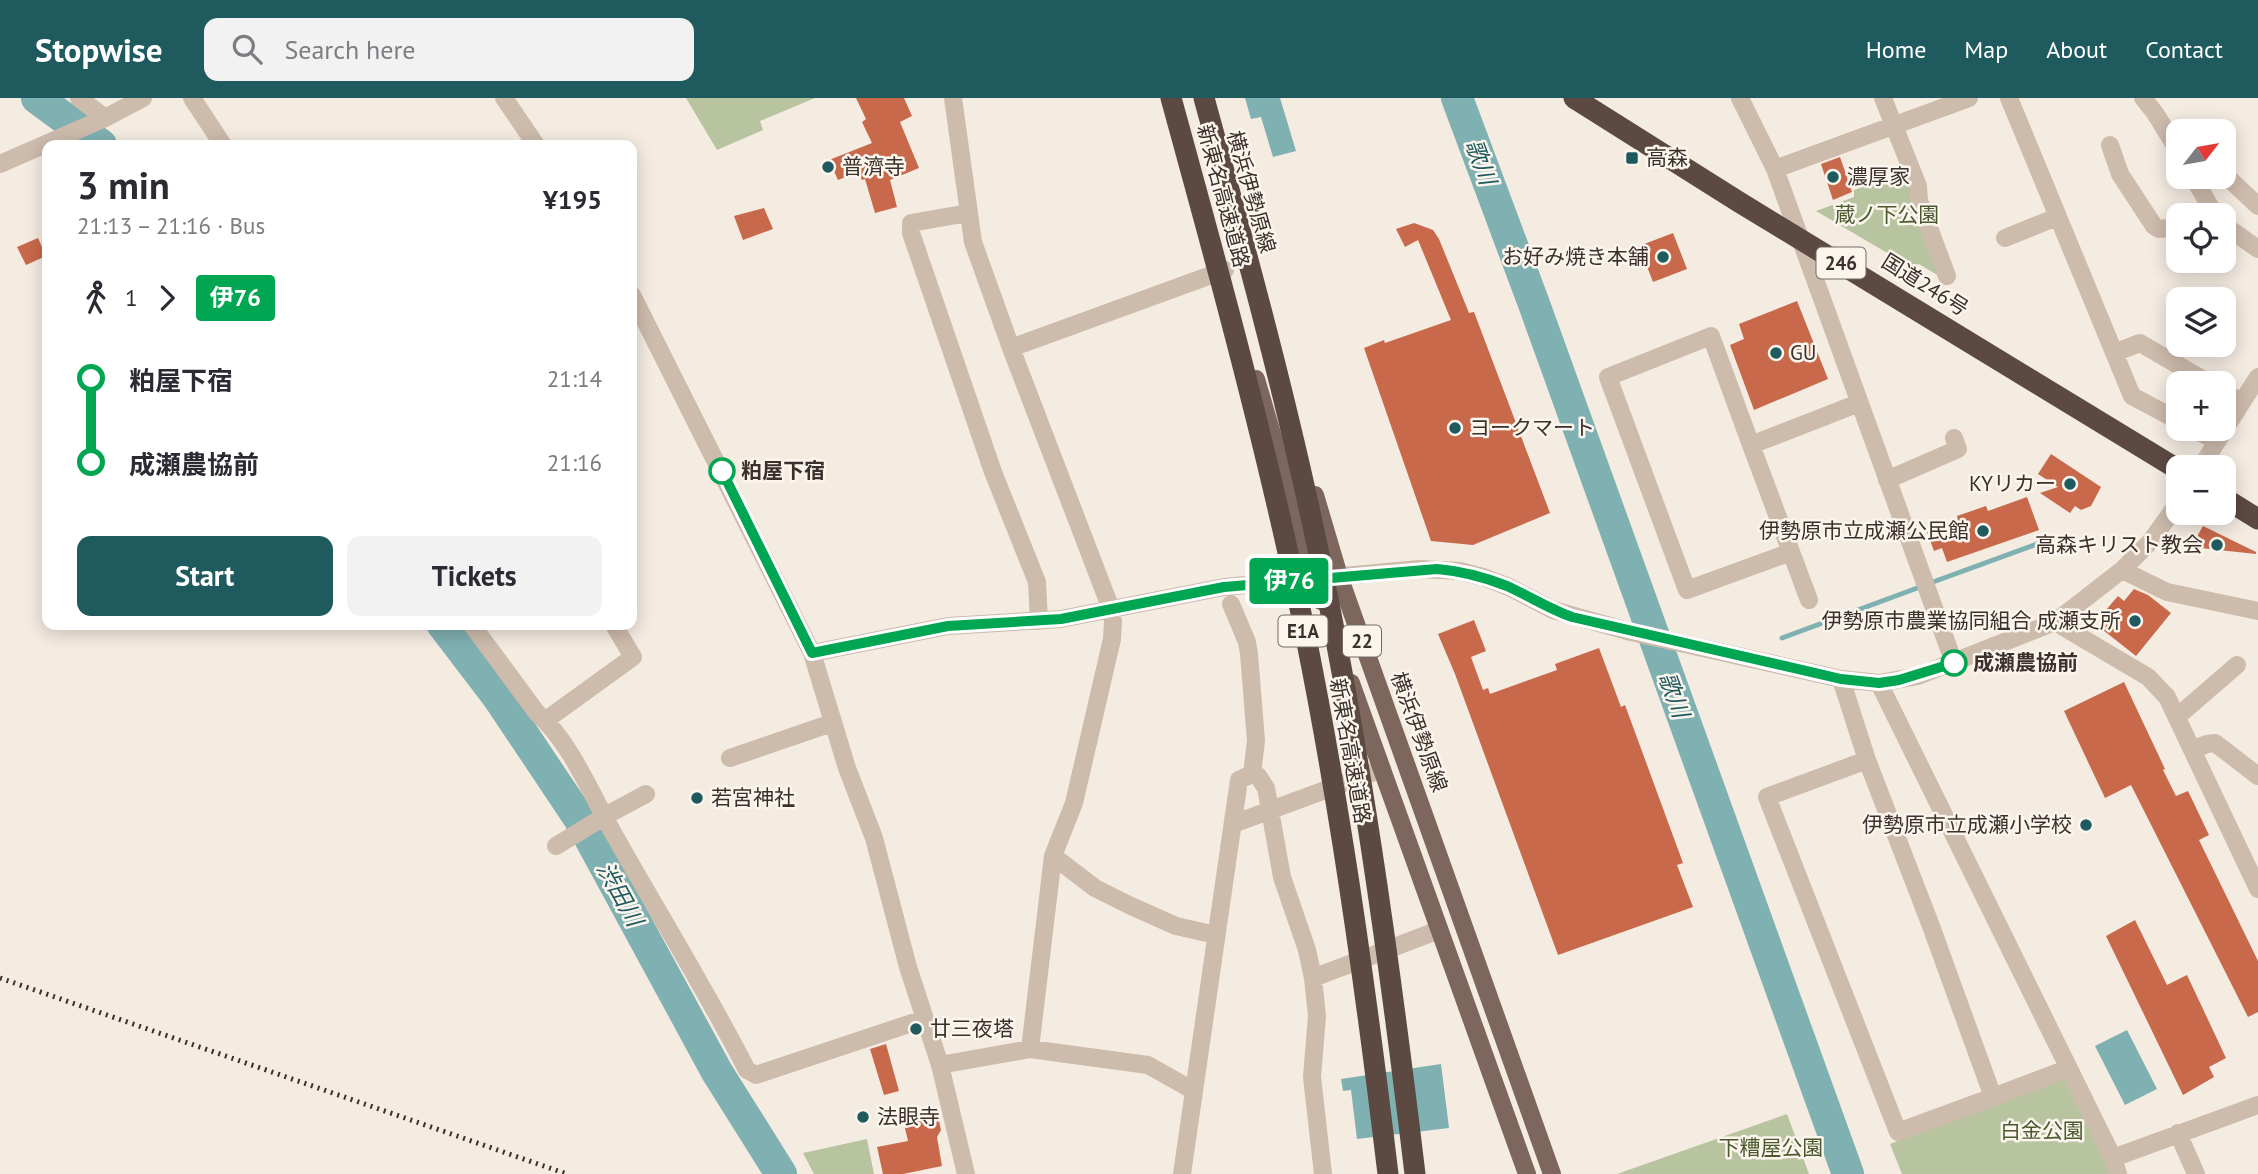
<!DOCTYPE html>
<meta charset="utf-8">
<style>
:root{--surface:#fff;--page:#f2f2f3;--text:#2b2b33;--muted:#7c7c81;--accent:#1f5a5e}
body{margin:0;font-family:"PT Sans","Noto Sans JP",sans-serif;background:var(--page);color:var(--text);height:100vh;display:flex;flex-direction:column;font-size:26px;white-space:nowrap}
*{box-sizing:border-box;margin:0}
p{font-size:23px;color:var(--muted)}
.icon{flex:none;width:38px;height:38px;fill:none;stroke:currentColor;stroke-width:2;stroke-linecap:round;stroke-linejoin:round}
.map{position:relative;flex:1;overflow:hidden}
.side{position:absolute;left:42px;top:42px;width:595px;height:490px;display:flex;flex-direction:column;background:var(--surface);border-radius:14px;box-shadow:0 4px 18px #0003}
.side>*{flex:none}
.badge{padding:0 14px;border-radius:5px;font-size:24px;line-height:46px}
.needle{width:46px;rotate:59deg}
.controls{position:absolute;left:2166px;top:21px;display:grid;gap:14px}
.controls a{display:grid;place-items:center;width:70px;height:70px;border-radius:14px;background:var(--surface);box-shadow:0 4px 18px #0003;font-size:35px}
.map>.badge{position:absolute;translate:-50% -50%;box-shadow:0 0 0 4px #fff}
.legs{display:flex;align-items:center;gap:10px;height:77px;padding:0 35px;font-size:23px}
.legs p{margin-inline-start:auto}
.headline{display:flex;align-items:center;justify-content:space-between;height:119px;padding:0 35px}
h1{font-size:38px;font-weight:600;line-height:52px}
.cta{display:flex;gap:14px;margin-top:auto;padding:14px 35px}
.cta a{flex:1;height:80px;border-radius:14px;background:var(--accent);color:#fff;font-size:28px;font-weight:600;line-height:80px;text-align:center}
.cta a+a{background:var(--page);color:var(--text)}
ul{padding:0 35px;list-style:none}
li{display:flex;align-items:center;gap:24px;height:84px;font-size:26px}
li i{display:grid;place-items:center;width:10px;height:100%;margin:0 9px;background:currentColor}
li i::after{content:'';width:18px;height:18px;margin:-9px;border:5px solid;border-radius:50%;background:var(--surface)}
li p{margin-inline-start:auto}
li:first-child i{background:linear-gradient(#0000 50%,currentColor 0)}
li:last-child i{background:linear-gradient(currentColor 50%,#0000 0)}
header{display:flex;align-items:center;gap:42px;box-sizing:border-box;height:98px;padding:0 35px;background:var(--accent);color:#fff}
header strong{font-size:33px}
nav{display:flex;gap:38px;margin-inline-start:auto;font-size:24px}
.search{width:490px;height:63px;background:var(--page);display:flex;align-items:center;gap:18px;box-sizing:border-box;padding:0 24px;border-radius:14px;color:var(--muted);font-size:26px}
.map>svg:first-child{display:block}
</style>
<header>
<strong>Stopwise</strong>
<div class="search"><svg class="icon" aria-label="search" viewBox="0 0 24 24"><circle cx="10" cy="10" r="6"/><path d="M15 15l6 6"/></svg>Search here</div>
<nav><a>Home</a><a>Map</a><a>About</a><a>Contact</a></nav>
</header>
<div class="map">
<svg width="2258" height="1076" viewBox="0 0 2258 1076">
<rect width="100%" height="100%" fill="#f4ebe1"/>
<!-- green -->
<path fill="#b8c4a0" d="M686,0H815L760,23L763,32L717,52Z
M1906,75L1944,181L1919,166L1911,169L1816,113L1854,99V92Z
M2064,977L2101,1052L2110,1076H1902L1890,1046Z
M1787,1016L1809,1076H1617Z
M867,1041L874,1076H814L803,1055Z"/>
<!-- water -->
<path fill="#7fb0b2" d="M1245,0H1280L1296,53L1273,59L1261,19L1251,21Z
M2127,932L2157,991L2125,1007L2095,948Z
M1441,966L1449,1030L1357,1041L1351,992L1343,993L1341,981Z"/>
<g fill="none" stroke-linecap="round" stroke-linejoin="round">
<!-- stream -->
<path stroke="#7fb0b2" stroke-width="5" d="M1933,484L2040,445
M1782,540L1920,489"/>
<!-- river -->
<path stroke="#7fb0b2" stroke-width="32" d="M37,0L101,47
M1457,0L1534,206L1848,1076
M443,527L498,599L579,720L717,974L781,1076"/>
</g>
<!-- building -->
<path fill="#c8694b" d="M856,0H904L912,18L900,24L919,70L890,82L897,109L875,115L865,81L862,82L858,74L838,82L829,62L872,45L862,24L866,21Z
M1840,59L1852,94L1833,102L1821,66Z
M764,110L773,131L743,142L734,118Z
M1414,125L1433,132L1439,141L1469,215L1474,214L1550,415L1473,447L1431,443L1364,250L1384,242L1385,245L1451,222L1418,142L1405,149L1396,131Z
M1673,135L1687,171L1653,184L1639,148Z
M38,140L46,158L26,167L17,149Z
M1797,203L1828,281L1754,312L1730,247L1744,241L1739,226Z
M2051,356L2101,389L2091,408L2081,412L2075,408L2070,415L2040,395L2058,389L2038,376Z
M2027,399L2039,432L1947,464L1942,450L1934,453L1927,434L1958,423L1957,418L1986,408L1988,413Z
M2203,428L2256,454V456L2191,449Z
M2134,491L2148,497L2171,515L2136,558L2103,532V526L2111,516L2106,512L2118,498L2124,503Z
M1474,522L1486,553L1471,559L1483,592L1488,590L1490,596L1557,572L1555,566L1599,550L1621,609L1625,607L1683,765L1677,767L1693,809L1558,857L1455,576L1438,536Z
M2124,584L2165,671L2163,672L2176,698L2188,693L2209,737L2199,742L2258,863V914L2248,919L2131,687L2105,700L2064,613Z
M2135,822L2167,887L2187,877L2226,960L2209,969L2214,979L2183,997L2106,838Z
M886,946L899,993L884,997L870,951Z
M925,1010L938,1018L941,1032L937,1039L942,1068L903,1076H883L877,1049L908,1043L904,1026L912,1014Z"/>
<g fill="none" stroke-linecap="round" stroke-linejoin="round">
<!-- minor-tunnel -->
<path stroke="#cfc6bd" stroke-width="18" stroke-dasharray="18 9" stroke-linecap="butt" d="M2201,369L2211,353"/>
<!-- minor -->
<path stroke="#cdbbac" stroke-width="18" d="M79,0L105,20
M192,0L223,47
M504,0L536,47
M953,0L973,144L1011,250L1111,511L1113,524L1112,541L1074,705L1053,758L1030,951
M1740,0L1775,71L1954,565
M1883,0L1918,88L1919,103L1947,178
M2009,0L2132,298L2179,323
M2143,0L2155,15L2179,54
M2110,47L2120,76L2154,128L2159,131L2179,129
M0,66L105,20L143,0
M1775,71L1969,0
M2224,76L2258,108
M2193,79L2215,117
M968,115L911,125V135L993,374L1037,484L1039,523
M2224,127L2258,151
M2005,140L2057,119
M632,197L812,555L847,670L874,740L908,869L940,967L966,1076
M1011,250L1225,172
M2114,255L2140,245L2209,285
M2224,294L2242,304
M2193,331L2217,343
M1751,347L1711,238L1608,279L1687,492L1791,454L1751,347L1859,305
M2211,353L2258,279
M1887,382L1958,351L1954,340
M1791,454L1809,502
M2122,472L2167,494L2258,513
M2055,524L2122,472L2150,444L2179,404
M472,527L537,615C569,642 592,697 612,733C657,813 705,890 747,972L756,977L924,921
M812,555L948,528L1061,521L1224,489L1419,471L1460,473L1483,479L1509,489L1553,512L1631,534L1841,581L1879,585L1918,578L2055,524L2148,579L2167,599L2258,791
M1841,581L1867,662L1931,828L1993,999L1898,1034L1767,699L1867,662
M1879,585L2113,1060L2118,1076
M2178,618L2237,567
M546,622L633,559L614,527
M2194,651L2207,646L2215,645L2258,678
M730,660L832,625
M1252,676L1258,678L1266,690L1282,779L1307,852L1313,880L1317,918L1312,979L1323,1076
M1233,726L1382,671
M556,748L605,718L646,696
M1053,758L1095,790L1131,808L1176,828L1216,837
M1313,880L1439,832
M940,967L1030,951L1148,967L1194,993
M1993,999L2067,971
M2178,1035L2196,1076
M2113,1060L2258,1007
M1182,1076L1239,682L1252,676L1256,643L1249,556L1247,544L1231,506"/>
<!-- major -->
<path stroke="#7d675c" stroke-width="18" d="M1256,281L1321,503
M1315,397L1339,478L1552,1076
M1351,585L1527,1076"/>
<!-- highway -->
<path stroke="#5c4a42" stroke-width="21" d="M1574,0L1739,104L2179,372
M2224,400L2258,421"/>
<!-- rail -->
<path stroke="#3b302b" stroke-width="5" stroke-dasharray="2 5" stroke-linecap="butt" d="M0,880L567,1076"/>
<!-- highway-bridge -->
<path stroke="#5c4a42" stroke-width="21" d="M1171,0C1210,142 1249,284 1282,428C1331,641 1362,859 1388,1076
M1204,0C1243,142 1282,284 1313,428C1359,642 1389,859 1415,1076"/>
</g>
<g fill="none" stroke-linecap="round" stroke-linejoin="round">
<defs>
<path id="line-1" d="M722,373L812,555L948,528L1061,521L1224,489L1437,471C1462,473 1484,479 1507,488C1529,498 1549,511 1572,519L1841,581L1879,585L1899,582L1954,565"/>
</defs>
<!-- line-1 casing -->
<use href="#line-1" stroke="#fff" stroke-width="16"/>
<!-- line-1 -->
<use href="#line-1" stroke="#00a651" stroke-width="10"/>
</g>
<!-- markers -->
<g fill="#1f5a5e" stroke="#fbf5ee" stroke-width="2.5">
<rect x="1625" y="53" width="14" height="14" rx="3.5"/>
<circle cx="828" cy="69" r="7"/>
<circle cx="1833" cy="79" r="7"/>
<circle cx="1663" cy="159" r="7"/>
<circle cx="1776" cy="255" r="7"/>
<circle cx="1455" cy="330" r="7"/>
<circle cx="2070" cy="386" r="7"/>
<circle cx="1983" cy="433" r="7"/>
<circle cx="2217" cy="447" r="7"/>
<circle cx="2135" cy="523" r="7"/>
<circle cx="697" cy="700" r="7"/>
<circle cx="2086" cy="727" r="7"/>
<circle cx="916" cy="931" r="7"/>
<circle cx="863" cy="1019" r="7"/>
</g>
<g fill="#fff" stroke="#00a651" stroke-width="3.5">
<circle cx="722" cy="373" r="12"/>
<circle cx="1954" cy="565" r="12"/>
</g>
<g text-anchor="middle" stroke-width="5" stroke-linejoin="round" paint-order="stroke">
<!-- shield labels -->
<g fill="#fbf5ee" stroke="#756b66" stroke-width="2">
<rect x="1816.5" y="149.5" width="49" height="31" rx="5"/>
<rect x="1278.5" y="517.5" width="49" height="31" rx="5"/>
<rect x="1343" y="527.5" width="38" height="31" rx="5"/>
</g>
<g font-size="19" font-weight="bold" fill="#3b302b">
<text x="1841" y="172">246</text>
<text x="1303" y="540">E1A</text>
<text x="1362" y="550">22</text>
</g>
<!-- poi labels -->
<g font-size="21" fill="#3b302b" stroke="#fbf5ee" text-anchor="start">
<text x="1646" y="67">高森</text>
<text x="842" y="76">普濟寺</text>
<text x="1847" y="86">濃厚家</text>
<text x="1649" y="166" text-anchor="end">お好み焼き本舗</text>
<text x="1790" y="262">GU</text>
<text x="1469" y="337">ヨークマート</text>
<text x="2056" y="393" text-anchor="end">KYリカー</text>
<text x="1969" y="440" text-anchor="end">伊勢原市立成瀬公民館</text>
<text x="2203" y="454" text-anchor="end">高森キリスト教会</text>
<text x="2121" y="530" text-anchor="end">伊勢原市農業協同組合 成瀬支所</text>
<text x="711" y="707">若宮神社</text>
<text x="2072" y="734" text-anchor="end">伊勢原市立成瀬小学校</text>
<text x="930" y="938">廿三夜塔</text>
<text x="877" y="1026">法眼寺</text>
</g>
<!-- street labels -->
<g font-size="21" fill="#3b302b" stroke="#fbf5ee">
<text transform="translate(1251 94) rotate(74)" y="7">横浜伊勢原線</text>
<text transform="translate(1223 98) rotate(75)" y="7">新東名高速道路</text>
<text transform="translate(1925 187) rotate(32)" y="7">国道246号</text>
<text transform="translate(1419 634) rotate(70)" y="7">横浜伊勢原線</text>
<text transform="translate(1350 653) rotate(80)" y="7">新東名高速道路</text>
</g>
<!-- park labels -->
<g font-size="21" fill="#4a5a2e" stroke="#fbf5ee">
<text x="1887" y="124">蔵ノ下公園</text>
<text x="2042" y="1040">白金公園</text>
<text x="1771" y="1057">下糟屋公園</text>
</g>
<!-- stop labels -->
<g font-size="21" font-weight="bold" fill="#3b302b" stroke="#fbf5ee" text-anchor="start">
<text x="741" y="380">粕屋下宿</text>
<text x="1973" y="572">成瀬農協前</text>
</g>
<!-- water labels -->
<g font-size="23" font-style="italic" fill="#1f5a5e" stroke="#fbf5ee">
<text transform="translate(1481 64) rotate(70)" y="8">歌川</text>
<text transform="translate(1674 597) rotate(70)" y="8">歌川</text>
<text transform="translate(620 796) rotate(61)" y="8">渋田川</text>
</g>
</g>
</svg>
<div class="controls">
<a><svg class="needle" viewBox="-14 -14 28 28"><path d="M0-13l5 13h-10z" fill="#e53935"/><path d="M0 13l5-13h-10z" fill="#7c7c81"/></svg></a>
<a><svg class="icon" aria-label="locate" viewBox="0 0 24 24"><circle cx="12" cy="12" r="6"/><path d="M12 2v4M12 18v4M2 12h4M18 12h4"/></svg></a>
<a><svg class="icon" aria-label="layers" viewBox="0 0 24 24"><path d="M12 4l9 5-9 5-9-5zM3 14l9 5 9-5"/></svg></a>
<a>+</a>
<a>−</a>
</div>
<b class="badge" style="left:1289px;top:483px;background:#00a651;color:#fff">伊76</b>
<section class="side">
<div class="headline"><div><h1>3 min</h1><p>21:13 – 21:16 · Bus</p></div><b>¥195</b></div>
<div class="legs"><svg class="icon" aria-label="walk" viewBox="0 0 24 24"><circle cx="13" cy="4" r="2"/><path d="M13 8l-2 6 4 7M11 14l-3 7M7 12l3-4h3l4 4"/></svg>1<svg class="icon" aria-label="forward" viewBox="0 0 24 24"><path d="M9 5l7 7-7 7"/></svg><b class="badge" style="background:#00a651;color:#fff">伊76</b></div>
<ul>
<li><i style="color:#00a651"></i><b>粕屋下宿</b><p>21:14</p></li>
<li><i style="color:#00a651"></i><b>成瀬農協前</b><p>21:16</p></li>
</ul>
<div class="cta"><a>Start</a><a>Tickets</a></div>
</section>
</div>
